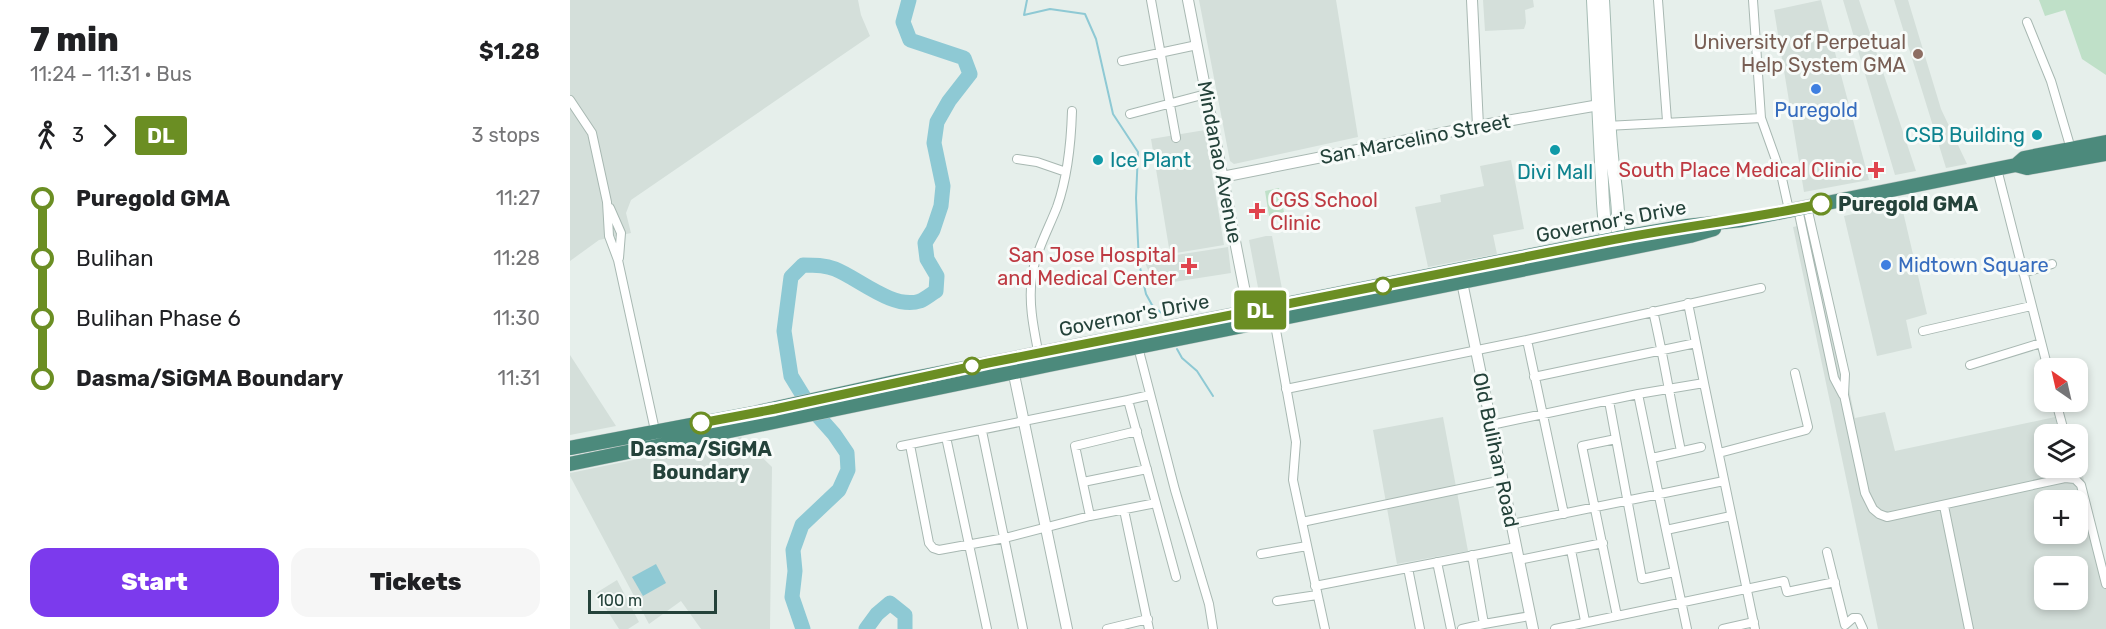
<!DOCTYPE html>
<meta charset="utf-8">
<style>
:root{--surface:#fff;--page:#f6f6f6;--text:#202124;--muted:#757577;--accent:#7c3aed}
body{margin:0;font-family:Rubik,sans-serif;background:var(--page);color:var(--text);height:100vh;display:flex;flex-direction:column;font-size:22px;white-space:nowrap}
*{box-sizing:border-box;margin:0}
p{font-size:20px;color:var(--muted)}
.icon{flex:none;width:33px;height:33px;fill:none;stroke:currentColor;stroke-width:2;stroke-linecap:round;stroke-linejoin:round}
.map{position:relative;flex:1;overflow:hidden}
.sheet{display:flex;flex-direction:column;background:var(--surface);width:570px}
.sheet>*{flex:none}
.badge{padding:0 12px;border-radius:4px;font-size:21px;line-height:39px}
.needle{width:39px;rotate:326deg}
.tools{position:absolute;left:1464px;top:358px;display:grid;gap:12px}
.tools a{display:grid;place-items:center;width:54px;height:54px;border-radius:12px;background:var(--surface);box-shadow:0 3px 9px #0003;font-size:30px}
.scale{position:absolute;left:18px;bottom:15px;width:129px;box-sizing:border-box;padding-left:6px;border:3px solid #24423a;border-top:0;font-size:16px;line-height:21px;white-space:nowrap;color:#24423a;-webkit-text-stroke:4px #f7fbf9;paint-order:stroke}
.map>.badge{position:absolute;translate:-50% -50%;box-shadow:0 0 0 3px #fff}
.legs{display:flex;align-items:center;gap:9px;height:66px;padding:0 30px;font-size:20px}
.legs p{margin-inline-start:auto}
.head{display:flex;align-items:center;justify-content:space-between;height:102px;padding:0 30px}
h1{font-size:33px;font-weight:800;line-height:45px}
.button{display:flex;gap:12px;margin-top:auto;padding:12px 30px}
.button a{flex:1;height:69px;border-radius:18px;background:var(--accent);color:#fff;font-size:24px;font-weight:800;line-height:69px;text-align:center}
.button a+a{background:var(--page);color:var(--text)}
ul{padding:0 30px;list-style:none}
li{display:flex;align-items:center;gap:21px;height:60px;font-size:22px}
li i{display:grid;place-items:center;width:9px;height:100%;margin:0 8px;background:currentColor}
li i::after{content:'';width:15px;height:15px;margin:-8px;border:4px solid;border-radius:50%;background:var(--surface)}
li p{margin-inline-start:auto}
li:first-child i{background:linear-gradient(#0000 50%,currentColor 0)}
li:last-child i{background:linear-gradient(currentColor 50%,#0000 0)}
main{display:flex;flex:1;min-height:0}
.map>svg:first-child{display:block}
</style>
<main>
<section class="sheet">
<div class="head"><div><h1>7 min</h1><p>11:24 – 11:31 · Bus</p></div><b>$1.28</b></div>
<div class="legs"><svg class="icon" aria-label="walk" viewBox="0 0 24 24"><circle cx="13" cy="4" r="2"/><path d="M13 8l-2 6 4 7M11 14l-3 7M7 12l3-4h3l4 4"/></svg>3<svg class="icon" aria-label="forward" viewBox="0 0 24 24"><path d="M9 5l7 7-7 7"/></svg><b class="badge" style="background:#6b8e23;color:#fff">DL</b><p>3 stops</p></div>
<ul>
<li><i style="color:#6b8e23"></i><b>Puregold GMA</b><p>11:27</p></li>
<li><i style="color:#6b8e23"></i><span>Bulihan</span><p>11:28</p></li>
<li><i style="color:#6b8e23"></i><span>Bulihan Phase 6</span><p>11:30</p></li>
<li><i style="color:#6b8e23"></i><b>Dasma/SiGMA Boundary</b><p>11:31</p></li>
</ul>
<div class="button"><a>Start</a><a>Tickets</a></div>
</section>
<div class="map">
<svg width="1536" height="629" viewBox="0 0 1536 629">
<rect width="100%" height="100%" fill="#e6efeb"/>
<!-- built -->
<path fill="#d4dfda" fill-rule="evenodd" d="M0,0H288L291,15L300,36L61,200L56,213L61,233L29,240L0,261Z
M629,0H766L788,137L664,164L660,161Z
M913,0H963L964,7L955,10L956,23L954,29L915,31Z
M1251,0L1299,180L1234,192L1204,10Z
M1273,0H1289L1346,171L1325,175Z
M1324,0H1338L1371,109L1397,164L1376,168Z
M635,130L654,245L600,254L581,139Z
M941,160L954,229L923,235L927,254L858,267L845,207L871,202L870,195L914,186L910,166Z
M1331,203L1357,314L1336,320L1342,348L1307,356L1274,216Z
M1244,222L1285,418L1315,412L1325,451L1485,417L1490,435H1474V468H1508V464H1510L1536,568V629H1308L1223,227ZM1474,501H1508V534H1474ZM1474,567H1508V600H1474Z
M696,236H702L713,294L690,298L679,240Z
M658,247L661,273L584,285L574,260Z
M0,355L46,426L0,435Z
M873,417L898,551L827,564L803,430Z
M171,437L202,467L200,629H131L111,601L79,624L0,476V473L117,449L120,452L129,450V446Z
M47,580L69,622L58,629H49L26,593Z"/>
<!-- green -->
<path fill="#bfe0c8" d="M1469,0H1536V75L1512,59L1495,10L1475,16Z
M709,188L714,212L699,216L695,191Z"/>
<!-- water -->
<path fill="#8ec9d4" d="M86,564L96,583L73,596L62,577Z"/>
<g fill="none" stroke-linecap="round" stroke-linejoin="round">
<!-- stream -->
<path stroke="#8ec9d4" stroke-width="2" d="M457,0L454,15L480,9L515,14L526,39L543,114L568,152L566,198L569,263L576,294L582,305L594,315
M607,349L612,358L627,371L643,396"/>
<!-- river -->
<path stroke="#8ec9d4" stroke-width="15" d="M233,629L222,597L225,571L223,550L232,525L269,490L278,470L277,453L264,434L240,407L221,376L214,331L221,277L233,265C244,265 255,265 265,269C288,278 323,310 350,301C355,299 361,294 366,291L367,276L357,259L355,243L363,230L371,206L373,186L364,143L367,122L379,101L400,74L394,58L340,40L333,22L339,0
M296,629L307,614L320,603L335,615V629"/>
<defs>
<path id="minor" d="M581,0L606,138
M1088,0L1097,121
M1183,0L1191,118L1211,174L1219,210
M1457,22L1481,81L1501,149
M552,61L627,45
M0,100L22,133L37,202L39,236L48,260L86,435
M560,114L636,94
M1036,126L1191,118
M447,159L467,162L496,172
M1427,169L1478,369
M1237,207L1275,374L1274,395L1295,493L1303,509L1309,514L1317,517L1495,478L1505,479L1511,485L1536,584
M40,208L51,233L49,258
M1228,209L1264,378L1273,395
M1453,273L1482,264
M1118,303L1134,383
M1083,311C1094,358 1101,404 1111,451
M704,319L726,442L723,480L755,629
M1353,331L1461,306
M957,340L994,514
M568,347L605,490L639,604L643,629
M469,356C464,330 458,303 462,277C465,253 478,230 487,207C498,176 501,144 502,111
M1400,365L1471,343
M964,377L1126,343
M716,389L957,340L1191,288
M1068,394L1096,530
M580,395L558,400L606,577
M1039,401L1046,439
M1486,402L1495,435
M921,425L1068,394L1134,383L1185,629
M412,431L453,629
M376,437L417,629
M340,445L359,543L363,548L369,550L435,538L520,516L586,503
M331,446L558,400
M1149,453L1236,430L1238,427L1225,373
M1082,458L1131,447
M513,482L577,469
M1374,506L1399,629
M554,510L579,629
M520,516L505,446L567,431
M732,522L933,480
M942,524L1154,481
M1001,550L1015,621
M1257,552L1275,625L1283,618H1288L1293,629
M691,554L737,546
M902,555L914,624L960,616
M949,560L1033,543
M867,562L881,629
M838,568L850,629
M745,586L946,547
M707,601L747,595
M1047,616L1012,446L1046,439L1072,579L1104,572
M537,629L578,619
M892,629L914,624
M985,629L1214,581L1217,592L1265,582
M1117,629L1096,530L1161,516
M1153,629L1184,622"/>
<path id="tertiary" d="M618,0L680,318
M902,0L908,126
M652,177L908,126L1035,104
M891,277L963,629
M442,365L497,629"/>
<path id="secondary" d="M1023,0L1033,203L1036,241L1040,246
M1033,0C1036,52 1037,104 1042,156C1044,180 1053,224 1045,247"/>
<path id="trunk" d="M1446,165L1457,168L1536,154
M0,448L184,413L324,382L1048,238L1117,226L1172,220L1446,165L1454,158L1536,142
M0,464L479,365L1120,236L1144,229"/>
</defs>
<!-- minor casing -->
<use href="#minor" stroke="#a8b8b2" stroke-width="10"/>
<!-- tertiary casing -->
<use href="#tertiary" stroke="#a8b8b2" stroke-width="12"/>
<!-- secondary casing -->
<use href="#secondary" stroke="#a4bbb3" stroke-width="14"/>
<!-- trunk casing -->
<use href="#trunk" stroke="#c2cac8" stroke-width="15"/>
<!-- minor -->
<use href="#minor" stroke="#fff" stroke-width="8"/>
<!-- tertiary -->
<use href="#tertiary" stroke="#fff" stroke-width="10"/>
<!-- secondary -->
<use href="#secondary" stroke="#fff" stroke-width="12"/>
<!-- trunk -->
<use href="#trunk" stroke="#4c8a7c" stroke-width="14"/>
</g>
<g fill="none" stroke-linecap="round" stroke-linejoin="round">
<defs>
<path id="line-1" d="M131,423L205,409L418,363L1036,241C1108,227 1180,219 1251,204"/>
</defs>
<!-- line-1 casing -->
<use href="#line-1" stroke="#fff" stroke-width="14"/>
<!-- line-1 -->
<use href="#line-1" stroke="#6b8e23" stroke-width="9"/>
</g>
<!-- markers -->
<circle fill="#8d6e63" stroke="#f7fbf9" stroke-width="2" cx="1348" cy="54" r="6"/>
<g fill="#3f7fe0" stroke="#f7fbf9" stroke-width="2">
<circle cx="1246" cy="89" r="6"/>
<circle cx="1316" cy="265" r="6"/>
</g>
<g fill="#0f9aa8" stroke="#f7fbf9" stroke-width="2">
<circle cx="1467" cy="135" r="6"/>
<circle cx="985" cy="150" r="6"/>
<circle cx="528" cy="160" r="6"/>
</g>
<g fill="#e0444e" stroke="#f7fbf9" stroke-width="2">
<path d="M1303 161h6v6h6v6h-6v6h-6v-6h-6v-6h6z"/>
<path d="M684 202h6v6h6v6h-6v6h-6v-6h-6v-6h6z"/>
<path d="M616 257h6v6h6v6h-6v6h-6v-6h-6v-6h6z"/>
</g>
<g fill="#fff" stroke="#6b8e23" stroke-width="3">
<circle cx="1251" cy="204" r="10"/>
<circle cx="813" cy="286" r="8"/>
<circle cx="402" cy="366" r="8"/>
<circle cx="131" cy="423" r="10"/>
</g>
<g text-anchor="middle" stroke-width="6" stroke-linejoin="round" paint-order="stroke">
<!-- education labels -->
<g font-size="20" fill="#785e54" stroke="#f7fbf9" text-anchor="end">
<text x="1336" y="49">University of Perpetual<tspan x="1336" dy="23">Help System GMA</tspan></text>
</g>
<!-- shop labels -->
<g font-size="20" fill="#366cbe" stroke="#f7fbf9">
<text x="1246" y="117">Puregold</text>
<text x="1328" y="272" text-anchor="start">Midtown Square</text>
</g>
<!-- culture labels -->
<g font-size="20" fill="#0d838f" stroke="#f7fbf9" text-anchor="end">
<text x="1455" y="142">CSB Building</text>
<text x="540" y="167" text-anchor="start">Ice Plant</text>
<text x="985" y="179" text-anchor="middle">Divi Mall</text>
</g>
<!-- street labels -->
<g font-size="20" fill="#24423a" stroke="#f7fbf9">
<text transform="translate(845 139) rotate(-11)" y="7">San Marcelino Street</text>
<text transform="translate(650 162) rotate(79)" y="7">Mindanao Avenue</text>
<text transform="translate(1041 221) rotate(-11)" y="7">Governor's Drive</text>
<text transform="translate(564 315) rotate(-11)" y="7">Governor's Drive</text>
<text transform="translate(926 450) rotate(78)" y="7">Old Bulihan Road</text>
</g>
<!-- health labels -->
<g font-size="20" fill="#be3a42" stroke="#f7fbf9" text-anchor="end">
<text x="1292" y="177">South Place Medical Clinic</text>
<text x="700" y="207" text-anchor="start">CGS School<tspan x="700" dy="23">Clinic</tspan></text>
<text x="606" y="262">San Jose Hospital<tspan x="606" dy="23">and Medical Center</tspan></text>
</g>
<!-- stop labels -->
<g font-size="20" font-weight="bold" fill="#24423a" stroke="#f7fbf9" text-anchor="start">
<text x="1268" y="211">Puregold GMA</text>
<text x="131" y="456" text-anchor="middle">Dasma/SiGMA<tspan x="131" dy="23">Boundary</tspan></text>
</g>
</g>
</svg>
<div class="tools">
<a><svg class="needle" viewBox="-14 -14 28 28"><path d="M0-13l5 13h-10z" fill="#e53935"/><path d="M0 13l5-13h-10z" fill="#757577"/></svg></a>
<a><svg class="icon" aria-label="layers" viewBox="0 0 24 24"><path d="M12 4l9 5-9 5-9-5zM3 14l9 5 9-5"/></svg></a>
<a>+</a>
<a>−</a>
</div>
<div class="scale">100 m</div>
<b class="badge" style="left:690px;top:310px;background:#6b8e23;color:#fff">DL</b>
</div>
</main>
